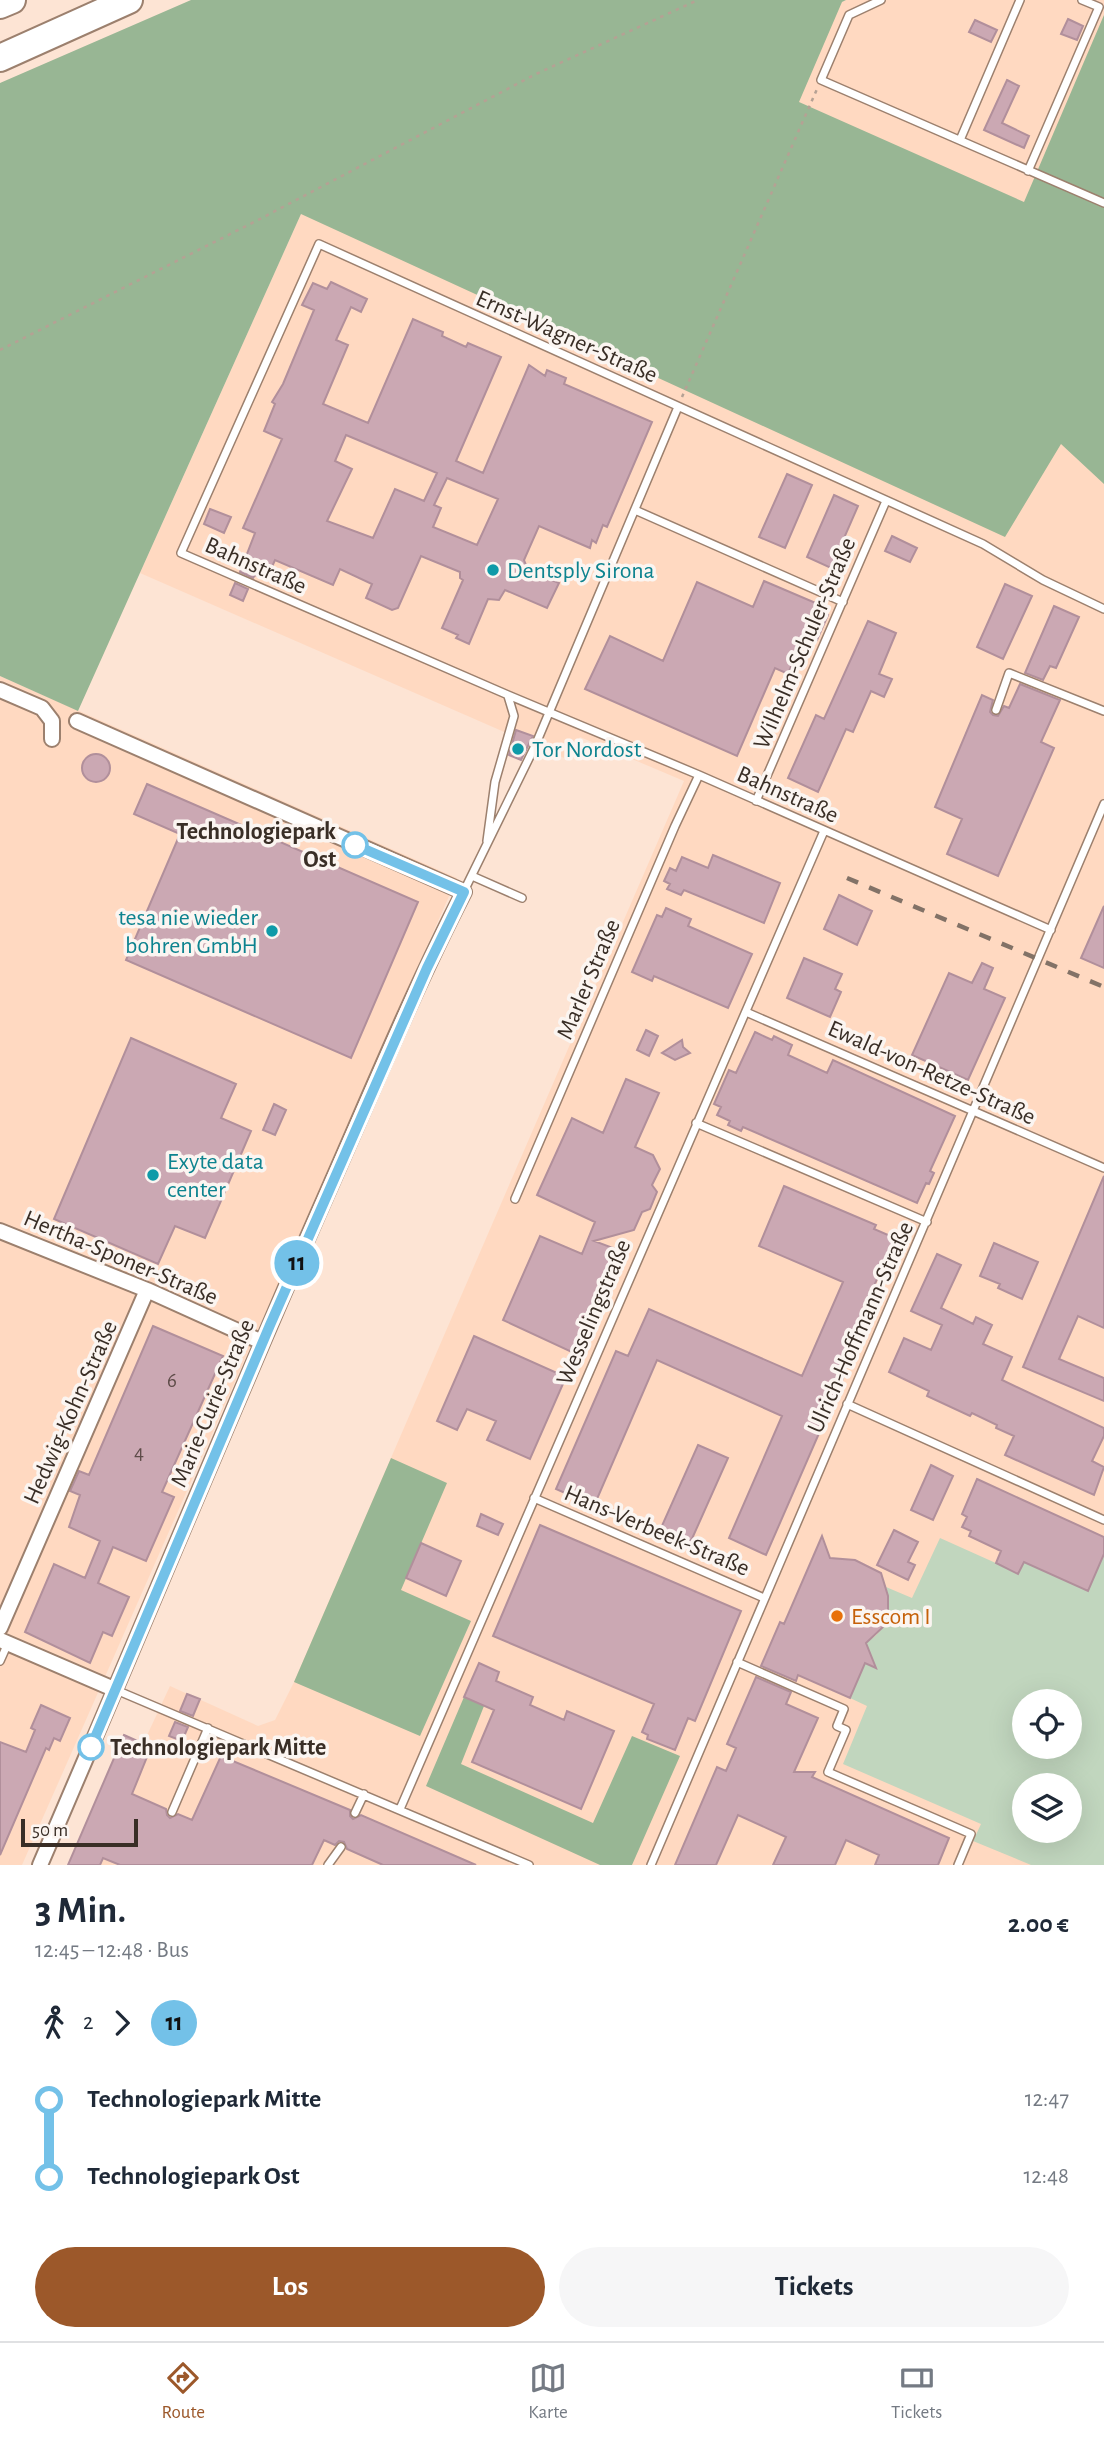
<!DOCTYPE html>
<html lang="de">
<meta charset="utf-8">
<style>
:root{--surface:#fff;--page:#f6f6f7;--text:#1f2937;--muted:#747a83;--line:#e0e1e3;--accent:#9c582a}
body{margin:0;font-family:"Alegreya Sans",sans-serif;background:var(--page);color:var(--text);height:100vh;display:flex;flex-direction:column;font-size:26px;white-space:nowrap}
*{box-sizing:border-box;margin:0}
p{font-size:23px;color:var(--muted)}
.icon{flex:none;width:38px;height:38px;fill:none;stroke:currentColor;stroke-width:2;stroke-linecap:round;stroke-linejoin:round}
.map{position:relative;height:1865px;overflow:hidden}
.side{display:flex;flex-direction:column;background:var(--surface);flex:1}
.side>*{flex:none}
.badge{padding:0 14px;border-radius:23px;font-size:24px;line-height:46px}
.fabs{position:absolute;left:1012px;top:1689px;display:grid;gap:14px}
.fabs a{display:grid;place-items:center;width:70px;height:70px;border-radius:50%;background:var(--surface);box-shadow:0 7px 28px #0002;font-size:35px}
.scale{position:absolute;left:21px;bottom:18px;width:117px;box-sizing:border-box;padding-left:7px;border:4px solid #392e26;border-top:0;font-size:19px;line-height:24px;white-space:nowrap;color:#392e26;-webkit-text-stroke:5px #fbf5f1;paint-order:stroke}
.map>.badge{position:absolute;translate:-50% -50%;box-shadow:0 0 0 4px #fff}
.legs{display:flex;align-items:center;gap:10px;height:77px;padding:0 35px;font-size:23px}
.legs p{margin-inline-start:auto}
.headline{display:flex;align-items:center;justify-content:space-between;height:119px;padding:0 35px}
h1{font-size:38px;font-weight:600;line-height:52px}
.action{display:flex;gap:14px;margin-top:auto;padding:14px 35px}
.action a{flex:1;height:80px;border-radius:42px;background:var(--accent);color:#fff;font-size:28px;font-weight:600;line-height:80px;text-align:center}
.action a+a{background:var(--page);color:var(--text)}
ul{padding:0 35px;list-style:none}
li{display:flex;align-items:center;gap:24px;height:77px;font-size:26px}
li i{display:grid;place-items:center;width:10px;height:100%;margin:0 9px;background:currentColor}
li i::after{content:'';width:18px;height:18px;margin:-9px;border:5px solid;border-radius:50%;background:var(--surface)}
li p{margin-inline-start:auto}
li:first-child i{background:linear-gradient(#0000 50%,currentColor 0)}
li:last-child i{background:linear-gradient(currentColor 50%,#0000 0)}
.tabs{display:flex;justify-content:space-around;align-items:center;height:98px;border-top:2px solid var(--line);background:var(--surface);font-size:19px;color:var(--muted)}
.tabs a{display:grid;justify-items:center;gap:4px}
.tabs .active{color:var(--accent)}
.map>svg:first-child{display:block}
</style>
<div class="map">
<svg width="1104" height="1865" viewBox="0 0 1104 1865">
<rect width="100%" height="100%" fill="#fde4d4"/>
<!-- built -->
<path fill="#ffd9c1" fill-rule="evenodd" d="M846,0H1104V1865H68L124,1735L143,1744L170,1686L258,1726L275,1720L294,1682L684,781L580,737L569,760L533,745L535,737L515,729L512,735L502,731L140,573L301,214ZM1024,1701H1069V1746H1024ZM1024,1785H1069V1830H1024Z
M0,676L457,878L22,1865H0Z"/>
<!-- green -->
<path fill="#c1d6be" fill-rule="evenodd" d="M940,1538L1018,1573L1024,1562L1088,1590L1104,1554V1865H1031L973,1841L981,1824L843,1764L867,1706L850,1698L865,1663L876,1667L866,1642C888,1631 892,1608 886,1587L912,1598ZM1024,1701H1069V1746H1024ZM1024,1785H1069V1830H1024Z"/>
<!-- forest -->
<path fill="#98b694" d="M191,0H846L842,2L799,102L1024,202L1104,15V484L1061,444L1005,537L301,214L78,711L0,676V83Z
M391,1458L447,1483L401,1590L471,1621L420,1736L294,1682Z
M464,1697L484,1706L461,1764L593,1823L632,1736L680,1756L632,1865H600L426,1786Z"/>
<!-- building -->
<path fill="#cba8b3" stroke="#b18f9b" stroke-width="2" fill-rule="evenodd" d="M1068,19L1083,26L1077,40L1061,34Z
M975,20L997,30L991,42L969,32Z
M1007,80L1019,86L1002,123L1029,136L1024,148L984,130Z
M331,282L367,299L361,312L351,307L336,340L348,345L323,404L368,423L413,319L443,332L442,336L466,347L468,343L501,357L456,461L483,473L529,365L545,376L547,370L566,378L564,384L652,422L607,527L603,525L596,543L592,540L590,548L539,526L524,560L528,570L559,583L547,608L505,590L499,600L488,599L469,644L456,638L458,635L442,628L463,580L460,578V572L421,556L398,608L392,610L366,598L372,584L340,569L333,585L275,560L266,580L255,575L253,578L240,572L255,533L243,528L282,439L264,431L275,404L272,402L283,384L314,310L302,305L313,283L327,289ZM346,435L437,473L424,501L395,489L373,538L327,521L352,469L335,461ZM447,478L498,499L477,545L433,527L441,508L434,505Z
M787,474L812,485L785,548L759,537Z
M834,495L858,506L831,568L807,557Z
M210,509L231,517L224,533L204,524Z
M892,536L917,548L910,562L885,551Z
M764,581L818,604L815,609L828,615L817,640L804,635L788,674L775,668L737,756L585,689L610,636L663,661L697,582L753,607Z
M235,583L248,589L243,601L230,595Z
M1005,584L1032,596L1003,659L977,647Z
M1054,606L1079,617L1056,668L1050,666L1043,680L1025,673Z
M868,621L896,633L879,674L892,679L884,697L871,691L853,732L846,729L818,792L788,778L816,715L824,719Z
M1020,684L1060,700L1041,742L1054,748L998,876L947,854L962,819L935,807L982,695L993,700L990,712L993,715L998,716L1004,706L1009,708Z
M516,730L533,736L521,760L509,755Z
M82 768a14 14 0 1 1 28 0a14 14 0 1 1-28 0Z
M147,784L418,902L351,1058L126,960L180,834L134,814Z
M713,855L780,883L764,923L684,890L681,895L667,889L670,884L664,881L670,868L676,871L682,857L708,868Z
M839,895L872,911L857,945L824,929Z
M1104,906V968L1081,958Z
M666,908L691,919L688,926L752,954L728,1008L654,976L652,981L632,972L657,915L662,917Z
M804,958L842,974L835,989L841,992L830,1017L787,998Z
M982,963L993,968L984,989L1005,998L968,1080L912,1055L949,973L972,983Z
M646,1030L658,1036L649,1056L637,1050Z
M755,1032L772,1040L774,1036L792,1045L788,1055L827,1073L833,1060L955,1116L930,1171L934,1173L929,1184L926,1183L917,1203L743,1127L741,1131L728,1125L730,1121L717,1115L721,1107L714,1104L729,1070L736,1073Z
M131,1038L236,1084L221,1118L251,1131L205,1238L175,1226L158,1264L54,1219Z
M682,1040L683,1047L690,1053L675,1060L662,1053Z
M626,1079L659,1093L635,1147L653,1155L660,1169L652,1185L657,1192L650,1209L642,1212L634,1230L594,1241L621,1251L576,1354L503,1320L540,1236L582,1254L595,1222L537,1195L572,1118L603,1133Z
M274,1104L286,1110L275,1135L263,1130Z
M1104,1176V1328L1078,1316L1059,1359L1104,1378V1401L1023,1367Z
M784,1186L876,1225L874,1229L895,1238L836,1373L844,1376L766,1555L729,1538L782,1416L657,1360L594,1506L556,1489L616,1351L628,1356L649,1309L802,1376L843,1282L759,1246Z
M994,1243L1038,1262L1022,1299L998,1288L1000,1284L980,1276Z
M937,1254L961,1265L941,1308L973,1324L976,1317L992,1325L983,1344L1012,1357L1002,1380L1104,1428V1436L1092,1461L1104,1467L1094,1495L1005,1455L1014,1436L996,1428L997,1425L972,1413L970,1416L927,1396L929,1391L889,1372L904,1338L931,1350L942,1325L911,1311Z
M153,1326L223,1356L162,1492L174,1497L146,1561L113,1547L98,1583L129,1597L112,1636L103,1632L90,1663L25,1632L54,1564L85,1578L100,1541L69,1527L80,1495L70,1491L79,1471L89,1475Z
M474,1336L566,1377L530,1459L487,1440L496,1421L467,1409L457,1430L437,1421Z
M698,1445L728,1458L691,1541L661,1528Z
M931,1465L953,1476L933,1520L911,1510Z
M977,1479L1104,1537V1554L1088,1591L1024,1562L1018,1574L996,1563L1001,1551L969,1536L971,1531L962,1527L967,1517L962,1514Z
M481,1514L503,1524L498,1535L477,1526Z
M540,1525L741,1611L695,1721L688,1718L675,1750L647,1739L648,1735L642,1732L654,1704L493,1636Z
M894,1530L918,1542L908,1562L915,1565L908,1580L877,1565Z
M822,1536L830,1558L855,1560L881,1573L888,1596V1612L883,1627L866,1643L876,1668L865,1663L850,1698L798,1675L796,1681L761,1666L780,1622L784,1624Z
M421,1543L461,1561L446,1596L406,1578Z
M479,1663L499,1672L496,1681L533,1697L530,1705L564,1720L567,1711L614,1731L581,1809L472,1762L494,1710L464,1697Z
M756,1677L791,1692L786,1704L818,1718L794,1772H815L812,1777L949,1838L938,1865H875L879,1855L846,1840L835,1865H773L786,1837L738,1815L716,1865H675L717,1767L726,1771L736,1748L727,1744Z
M187,1694L200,1699L193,1716L180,1711Z
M41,1705L70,1718L60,1741L54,1738L49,1750L46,1748L0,1855V1742L26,1752L35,1730L31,1728Z
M175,1722L188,1727L182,1741L169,1736Z
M124,1735L151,1747L132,1794L166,1809L167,1815L170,1818L178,1814L192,1820L221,1756L350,1810V1816L353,1819L361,1815L476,1865H383L347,1849L344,1842L339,1841L335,1845L324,1840L312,1865H120L103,1858L100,1865H68Z"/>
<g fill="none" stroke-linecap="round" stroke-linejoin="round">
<defs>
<path id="lane" d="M881,0L849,15L821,80L1104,203
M960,140L1020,0
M1028,171L1099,7L1082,0
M635,510L843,602
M996,710L1009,673L1104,711
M756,801L886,501
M487,841L495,782L514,716L508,696
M472,876L522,898
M464,891L535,746L678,407
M1051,930L699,775L508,695L181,553L319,244L983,544L1043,580L1104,609
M746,1012L1104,1168
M696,1123L927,1222
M515,1199L675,826L699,775
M847,1404L1104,1520
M534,1498L764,1598
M0,1661L8,1643
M737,1662L844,1709L837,1726L846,1730L828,1772L971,1834L958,1865
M116,1690L529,1865
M400,1809L824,831
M172,1812L208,1728
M355,1813L364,1794
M328,1865L341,1847
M651,1865L1104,804"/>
<path id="street" d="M0,690L42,708L52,721V739
M0,1231L147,1290L262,1342
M0,1628L147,1290
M0,1640L116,1690
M40,1865C136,1643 228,1419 325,1198C370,1096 413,991 464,892L77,721"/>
<path id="highway" d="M0,5L12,0
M0,58L129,0"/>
</defs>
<!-- lane casing -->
<use href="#lane" stroke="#9c806e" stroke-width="10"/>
<!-- street casing -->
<use href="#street" stroke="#9c806e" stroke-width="18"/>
<!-- highway casing -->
<use href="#highway" stroke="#9c806e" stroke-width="30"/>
<!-- path -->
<path stroke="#b5a194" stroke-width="2.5" stroke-dasharray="3.5 5" stroke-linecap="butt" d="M0,350L260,219L536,74L698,0
M682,397L817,89
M588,968L601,973"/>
<!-- lane -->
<use href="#lane" stroke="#fff" stroke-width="7"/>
<!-- street -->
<use href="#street" stroke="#fff" stroke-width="14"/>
<!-- highway -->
<use href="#highway" stroke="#fff" stroke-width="26"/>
<!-- rail -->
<path stroke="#827267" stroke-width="4.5" stroke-dasharray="12 12" stroke-linecap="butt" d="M847,878L1104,987"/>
</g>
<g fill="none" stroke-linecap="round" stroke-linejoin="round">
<defs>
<path id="line-1" d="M91,1747L270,1325L427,968L464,892L355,845"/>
</defs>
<!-- line-1 casing -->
<use href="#line-1" stroke="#fff" stroke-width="16"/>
<!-- line-1 -->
<use href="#line-1" stroke="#73c1e8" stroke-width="10"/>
</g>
<!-- markers -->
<g fill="#0f9aa8" stroke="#fbf5f1" stroke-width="2.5">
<circle cx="493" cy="570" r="7"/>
<circle cx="518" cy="749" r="7"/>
<circle cx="272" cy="931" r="7"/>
<circle cx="153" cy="1175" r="7"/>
</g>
<g fill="#fff" stroke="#73c1e8" stroke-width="3.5">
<circle cx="355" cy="845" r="12"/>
<circle cx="91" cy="1747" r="12"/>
</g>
<circle fill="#e8710a" stroke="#fbf5f1" stroke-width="2.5" cx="837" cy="1616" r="7"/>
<g text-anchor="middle" stroke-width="7" stroke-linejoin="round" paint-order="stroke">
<!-- number labels -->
<g font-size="21" fill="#5e4c49">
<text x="172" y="1387">6</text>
<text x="139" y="1459">4</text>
</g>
<!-- street labels -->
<g font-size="24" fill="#392e26" stroke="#fbf5f1">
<text transform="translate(567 336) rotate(24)" y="8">Ernst-Wagner-Straße</text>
<text transform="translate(256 565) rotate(24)" y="8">Bahnstraße</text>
<text transform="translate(804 643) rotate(-67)" y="8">Wilhelm-Schuler-Straße</text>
<text transform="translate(788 794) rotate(24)" y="8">Bahnstraße</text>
<text transform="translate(588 979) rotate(-67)" y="8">Marler Straße</text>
<text transform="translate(932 1072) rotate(24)" y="8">Ewald-von-Retze-Straße</text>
<text transform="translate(121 1257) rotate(23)" y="8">Hertha-Sponer-Straße</text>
<text transform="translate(593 1312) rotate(-67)" y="8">Wesselingstraße</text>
<text transform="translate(860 1327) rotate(-66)" y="8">Ulrich-Hoffmann-Straße</text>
<text transform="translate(212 1403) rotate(-67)" y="8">Marie-Curie-Straße</text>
<text transform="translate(70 1412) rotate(-66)" y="8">Hedwig-Kohn-Straße</text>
<text transform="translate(657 1530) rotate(23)" y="8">Hans-Verbeek-Straße</text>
</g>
<!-- culture labels -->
<g font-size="24" fill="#0d838f" stroke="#fbf5f1" text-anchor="start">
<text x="507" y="578">Dentsply Sirona</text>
<text x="532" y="757">Tor Nordost</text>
<text x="258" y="925" text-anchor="end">tesa nie wieder<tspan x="258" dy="28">bohren GmbH</tspan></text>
<text x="167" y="1169">Exyte data<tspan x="167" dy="28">center</tspan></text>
</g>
<!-- stop labels -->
<g font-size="24" font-weight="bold" fill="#392e26" stroke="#fbf5f1" text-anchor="end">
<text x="336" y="839">Technologiepark<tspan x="336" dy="28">Ost</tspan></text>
<text x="110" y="1755" text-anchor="start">Technologiepark Mitte</text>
</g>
<!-- food labels -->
<g font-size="24" fill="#c56008" stroke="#fbf5f1" text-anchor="start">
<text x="851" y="1624">Esscom I</text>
</g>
</g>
</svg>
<div class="fabs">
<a><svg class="icon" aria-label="locate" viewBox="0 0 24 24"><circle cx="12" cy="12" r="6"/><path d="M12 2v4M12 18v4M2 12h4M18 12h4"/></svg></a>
<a><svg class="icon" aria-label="layers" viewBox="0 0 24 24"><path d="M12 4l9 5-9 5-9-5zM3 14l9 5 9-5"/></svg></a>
</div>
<div class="scale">50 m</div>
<b class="badge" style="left:297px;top:1263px;background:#73c1e8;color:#111">11</b>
</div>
<section class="side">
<div class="headline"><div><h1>3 Min.</h1><p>12:45 – 12:48 · Bus</p></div><b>2.00 €</b></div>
<div class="legs"><svg class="icon" aria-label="walk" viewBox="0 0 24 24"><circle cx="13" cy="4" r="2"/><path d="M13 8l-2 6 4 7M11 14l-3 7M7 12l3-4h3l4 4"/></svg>2<svg class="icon" aria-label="forward" viewBox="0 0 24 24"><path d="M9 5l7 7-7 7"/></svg><b class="badge" style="background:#73c1e8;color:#111">11</b></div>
<ul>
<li><i style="color:#73c1e8"></i><b>Technologiepark Mitte</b><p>12:47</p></li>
<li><i style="color:#73c1e8"></i><b>Technologiepark Ost</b><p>12:48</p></li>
</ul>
<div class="action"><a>Los</a><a>Tickets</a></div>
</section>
<nav class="tabs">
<a class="active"><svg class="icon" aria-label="directions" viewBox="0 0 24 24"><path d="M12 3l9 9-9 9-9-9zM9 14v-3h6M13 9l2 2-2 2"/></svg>Route</a>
<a><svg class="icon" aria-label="map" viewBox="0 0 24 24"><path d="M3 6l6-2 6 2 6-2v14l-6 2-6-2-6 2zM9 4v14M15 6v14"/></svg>Karte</a>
<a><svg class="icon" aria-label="tickets" viewBox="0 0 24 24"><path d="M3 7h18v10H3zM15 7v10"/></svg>Tickets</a>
</nav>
